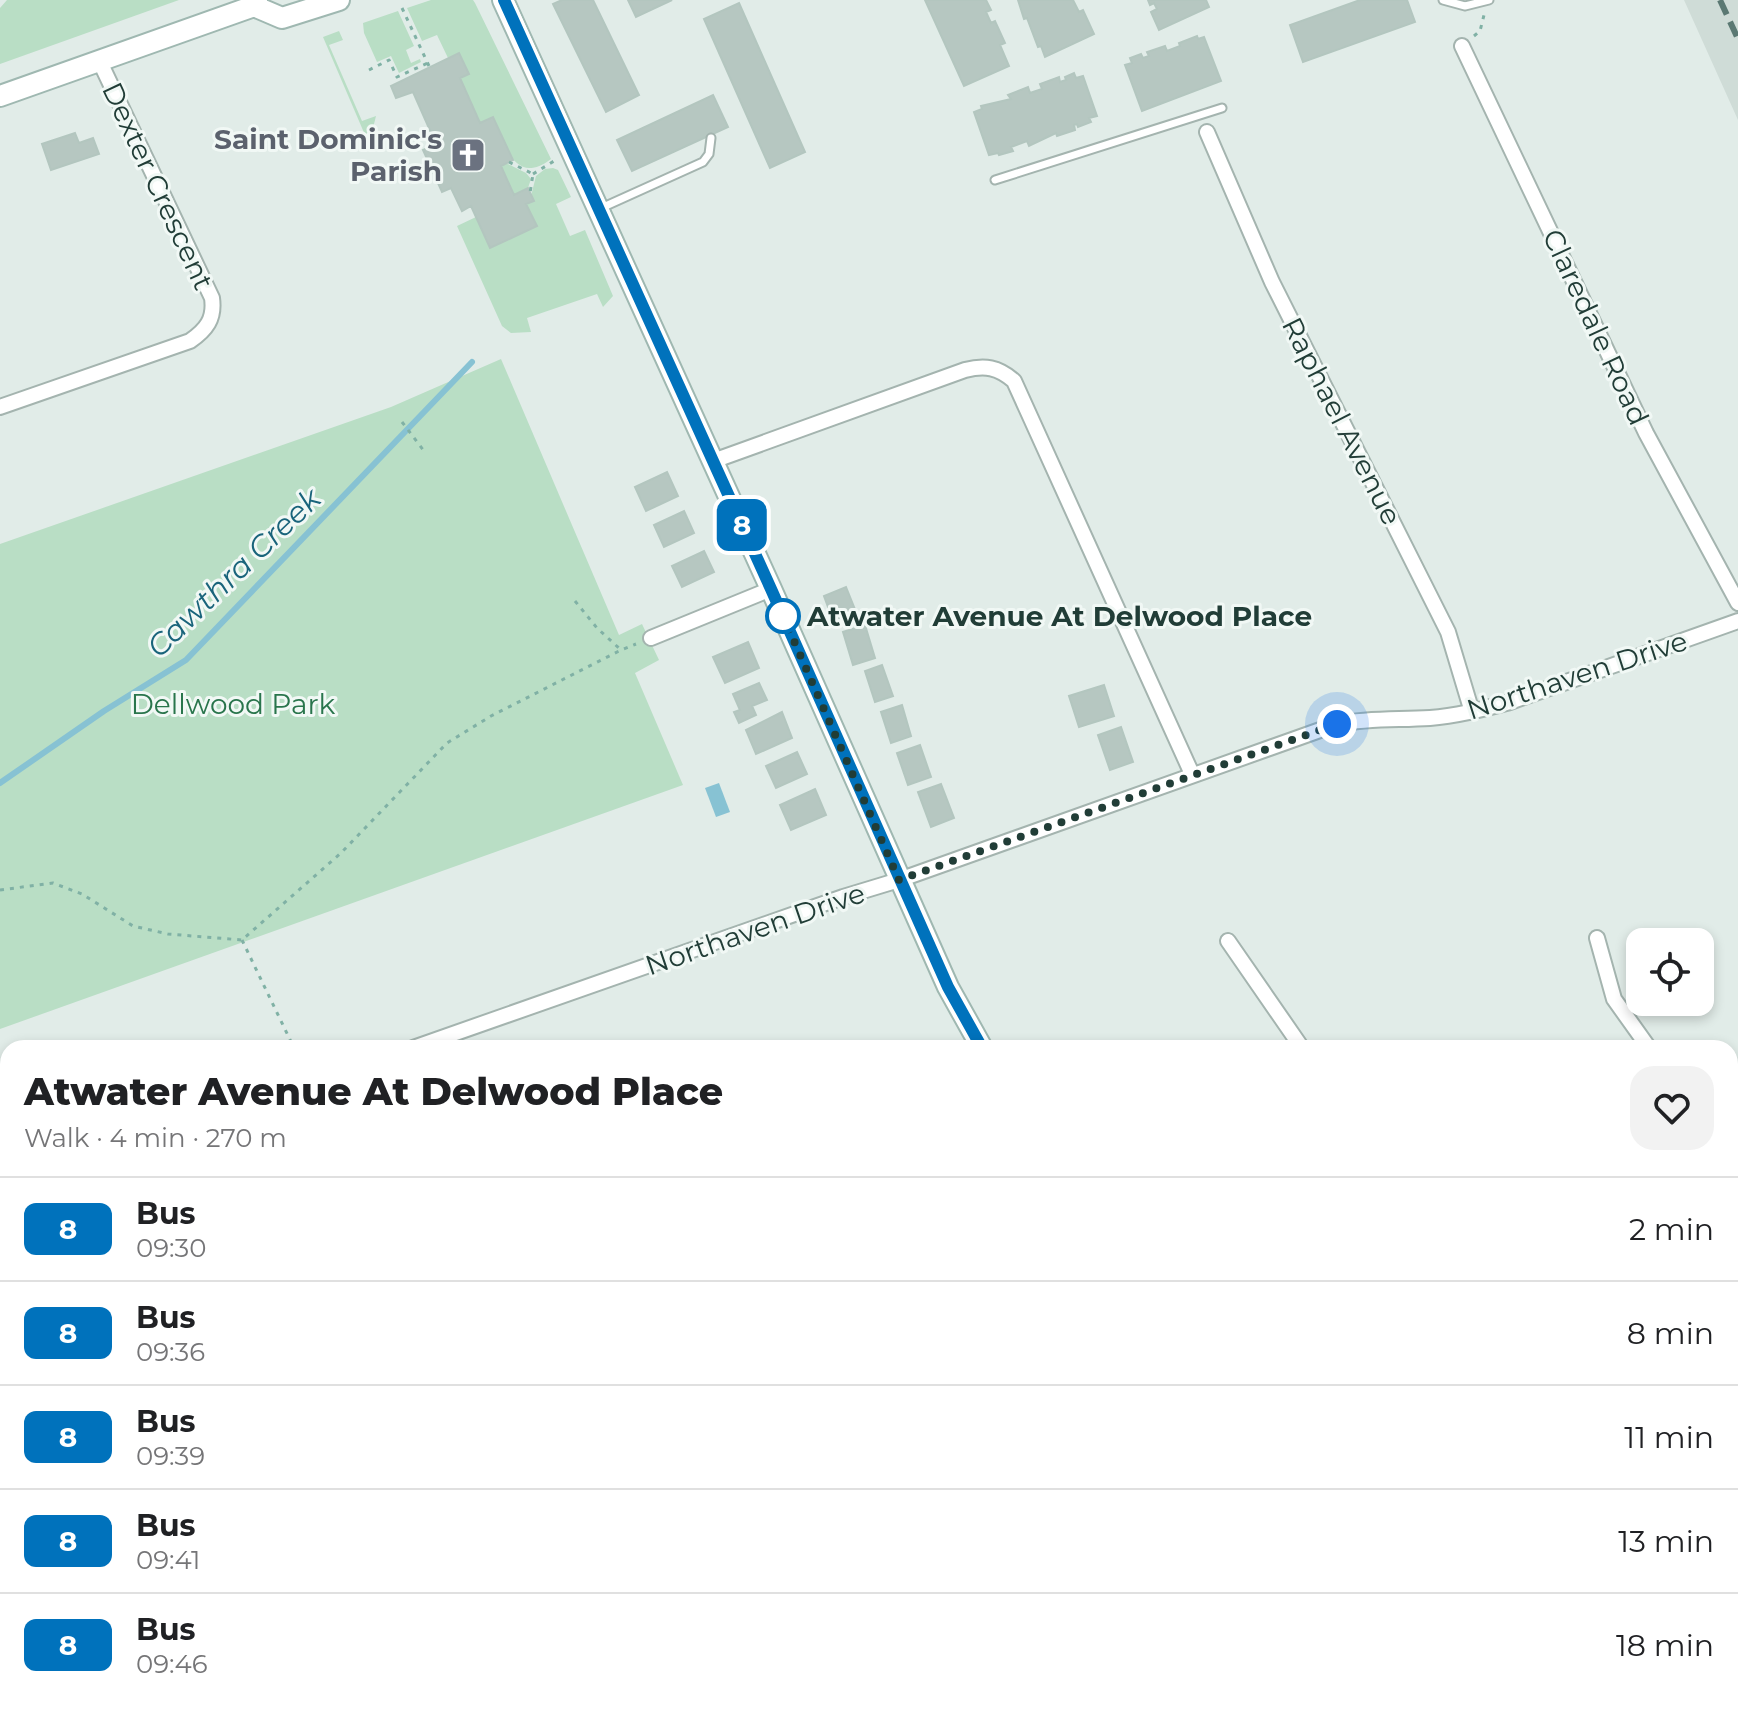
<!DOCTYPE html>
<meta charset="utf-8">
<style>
:root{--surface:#fff;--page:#f2f2f2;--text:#202124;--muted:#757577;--line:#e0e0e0}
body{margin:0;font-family:Montserrat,sans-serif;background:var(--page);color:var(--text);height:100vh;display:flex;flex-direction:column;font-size:30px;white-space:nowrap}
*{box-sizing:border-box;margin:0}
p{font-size:26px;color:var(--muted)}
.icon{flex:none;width:44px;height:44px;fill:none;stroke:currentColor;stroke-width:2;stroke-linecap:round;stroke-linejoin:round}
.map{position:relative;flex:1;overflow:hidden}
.side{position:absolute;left:0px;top:1040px;width:1738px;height:674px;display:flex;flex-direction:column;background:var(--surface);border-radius:24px 24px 0 0;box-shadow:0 4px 12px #0003}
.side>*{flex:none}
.badge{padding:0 16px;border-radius:12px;font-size:28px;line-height:52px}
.fabs{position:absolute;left:1626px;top:928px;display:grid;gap:16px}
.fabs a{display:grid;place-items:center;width:88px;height:88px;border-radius:16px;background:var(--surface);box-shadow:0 4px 12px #0003;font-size:40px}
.you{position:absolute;width:40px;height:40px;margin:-20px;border:6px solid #fff;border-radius:50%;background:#1a73e8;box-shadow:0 0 0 12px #1a73e833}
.map>.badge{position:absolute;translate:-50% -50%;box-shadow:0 0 0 4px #fff}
.round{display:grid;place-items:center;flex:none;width:84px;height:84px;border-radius:24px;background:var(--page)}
.overview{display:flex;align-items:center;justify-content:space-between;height:136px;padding:0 24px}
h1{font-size:38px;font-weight:800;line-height:60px}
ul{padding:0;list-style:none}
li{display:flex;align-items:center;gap:24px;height:104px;padding:0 24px;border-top:2px solid var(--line)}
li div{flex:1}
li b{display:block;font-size:30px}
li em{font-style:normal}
li .badge{min-width:88px;font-weight:700;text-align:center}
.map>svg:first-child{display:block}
</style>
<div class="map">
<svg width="1738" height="1713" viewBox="0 0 1738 1713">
<rect width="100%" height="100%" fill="#e1ece8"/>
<!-- built -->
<path fill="#cfdcd7" d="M1684,0H1738V120Z
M8,1353V1680L0,1662V1356Z
M20,1706H694L675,1713H23Z"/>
<!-- green -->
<path fill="#b9dec5" d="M7,0H179L0,64V8Z
M431,0H473L475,3L551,159C514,187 505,144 493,117L480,123L460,78L469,74L459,53L448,58L437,35L422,41L407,8Z
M398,11L414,46L406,50L411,63L420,59L421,62L399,73L391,56L377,62L364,33L363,23Z
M339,31L343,40L329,45L362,121L376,116L373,128L365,135L323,37Z
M506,163L526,173L531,179L528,188L514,195L501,166Z
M553,168L558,170L571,197L556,204L570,236L585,230L613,296L603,307L597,294L527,318L531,332L511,333L502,326L457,226L476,217L490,247L536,226L526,204L534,201L531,196L536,176L545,169Z
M501,359L619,635L642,624L659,660L635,673L683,785L0,1029V544L391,407Z
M133,1706H409L411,1713H136Z"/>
<!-- water -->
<path fill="#87c2d3" d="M719,783L730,812L716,817L705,788Z"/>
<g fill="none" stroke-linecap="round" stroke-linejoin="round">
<!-- stream -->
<path stroke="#87c2d3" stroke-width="6" d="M0,783L104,711L186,660L472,362"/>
</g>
<!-- building -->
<path fill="#b6c7c1" stroke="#b3c6bf" stroke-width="2" d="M562,0H593L639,95L606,112L553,4Z
M628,0H672L636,17Z
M925,0H986L991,10L986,12L991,23L995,21L1005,43L1000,45L1009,66L964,86Z
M1018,0H1073L1079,12L1083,10L1094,34L1045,57L1041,46L1038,47L1027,18L1024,19Z
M1148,0H1206L1209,7L1159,30L1151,12L1157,9L1154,3L1150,5Z
M1360,0H1407L1415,22L1303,62L1290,25Z
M739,3L805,152L770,168L704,19Z
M1197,36L1198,39L1204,37L1221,81L1142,111L1125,65L1132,63L1130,58L1141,54L1143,58L1149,56L1147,52L1165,46L1167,51L1180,46L1179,43Z
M459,53L469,74L460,78L480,123L493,117L513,160L501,166L514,195L528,188L534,201L526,204L537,226L490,248L471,206L462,211L451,188L442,192L423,150L436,144L413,92L396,98L391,86Z
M1074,73L1076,78L1083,76L1097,116L1089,118L1091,122L1078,127L1077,124L1074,125L1075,130L1057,136L1056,133L1029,146L1027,141L1011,147L1013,151L999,155L998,153L989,155L974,112L982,109L981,106L1011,99L1008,95L1028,87L1030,93L1042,89L1040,84L1059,77L1060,82L1066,80L1065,77Z
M713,95L728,127L632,171L617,140Z
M75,133L79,143L93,138L99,154L51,170L42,144Z
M667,472L678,496L646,511L635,487Z
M684,511L694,533L664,547L654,525Z
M704,551L714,572L682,587L672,566Z
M846,587L858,617L835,626L824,596Z
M865,625L875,658L853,665L843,632Z
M748,642L759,668L725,683L713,657Z
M882,665L893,696L875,702L865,671Z
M759,683L767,700L752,706L756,715L739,723L734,712L740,710L733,694Z
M1104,685L1114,716L1079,727L1069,696Z
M902,705L911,736L891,743L881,712Z
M782,712L792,738L756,754L746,730Z
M1121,727L1133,762L1110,770L1098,735Z
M920,745L931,777L908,785L897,753Z
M797,752L807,774L776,788L766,766Z
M941,784L954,818L931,827L918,792Z
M815,789L826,815L791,830L780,805Z
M8,1395V1442L0,1445V1398Z
M1140,1706H1162L1164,1712L1142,1713Z
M1315,1706H1337L1335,1713H1314Z"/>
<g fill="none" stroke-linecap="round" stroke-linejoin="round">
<defs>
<path id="lane" d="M1443,0L1465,6L1489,0
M995,180L1222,108
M599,209L703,162L709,154L711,138
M0,1366L8,1363
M0,1459L8,1466"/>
<path id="street" d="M1462,46L1646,433L1738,603
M1207,132L1272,282L1448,632L1472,712
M0,407L190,341C206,330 215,319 212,298L100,62
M713,461L965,370C985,365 998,367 1014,381L1192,774
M651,638L771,589
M1597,938L1614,999L1649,1048
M1228,941L1302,1048
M413,1048L843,897L899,880L1337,724C1371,718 1397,720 1430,718C1457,716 1483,709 1510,702L1738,621
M1730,1160L1738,1151
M0,1194L8,1191
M1730,1654L1738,1652
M781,1706L784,1713
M1084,1706L1087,1713
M1695,1706L1699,1713
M1559,1713L1579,1706"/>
<path id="secondary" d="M503,0L771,589L948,987L982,1048
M254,6L282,18L339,0
M0,96L254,6L257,0
M1393,1706L1397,1713"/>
</defs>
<!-- lane casing -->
<use href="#lane" stroke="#a4b4af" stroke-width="11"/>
<!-- street casing -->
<use href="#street" stroke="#a4b4af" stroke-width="18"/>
<!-- secondary casing -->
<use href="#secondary" stroke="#9fb8b1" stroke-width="24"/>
<!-- path -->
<path stroke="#80b1a5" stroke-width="3" stroke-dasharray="4 6" stroke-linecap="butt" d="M402,8L429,66
M1474,36L1480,31L1484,15
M369,70L389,60L397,77L428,63
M509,162L533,174L530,193
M533,174L554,161
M402,422L424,451
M575,601L597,628L621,650
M0,890L53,883L82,894L133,926L168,934L242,940L341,853L447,743L491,716L621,650L636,644
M242,940L294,1048"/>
<!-- lane -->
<use href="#lane" stroke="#fff" stroke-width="7"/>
<!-- street -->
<use href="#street" stroke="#fff" stroke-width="14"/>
<!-- secondary -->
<use href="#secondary" stroke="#fff" stroke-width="20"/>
<!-- rail -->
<path stroke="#5b7973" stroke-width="6" stroke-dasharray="16 8" stroke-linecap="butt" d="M1720,0L1738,39"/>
</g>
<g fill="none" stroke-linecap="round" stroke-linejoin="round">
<defs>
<path id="line" d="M504,0L771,589L948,987L982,1048"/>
</defs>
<!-- line casing -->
<use href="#line" stroke="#fff" stroke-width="18"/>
<!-- line -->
<use href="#line" stroke="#0072bc" stroke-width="12"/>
<!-- walk -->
<path stroke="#213d37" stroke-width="8" stroke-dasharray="0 14.4" d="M783,616L899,880L1337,724"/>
</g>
<!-- icons -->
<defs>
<symbol id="church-square" viewBox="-11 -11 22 22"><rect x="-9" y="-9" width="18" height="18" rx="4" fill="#6b7280" stroke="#f1f8f5"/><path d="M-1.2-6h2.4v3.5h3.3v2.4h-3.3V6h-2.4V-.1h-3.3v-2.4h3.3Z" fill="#fff"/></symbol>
</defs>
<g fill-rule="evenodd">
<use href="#church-square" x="448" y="135" width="40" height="40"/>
</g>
<!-- markers -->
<circle fill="#fff" stroke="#0072bc" stroke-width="4" cx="783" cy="616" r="16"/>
<g text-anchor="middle" stroke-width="6" stroke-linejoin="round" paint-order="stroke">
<!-- worship labels -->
<g font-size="28" font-weight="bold" fill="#5b616d" stroke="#f1f8f5" text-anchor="end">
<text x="442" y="149">Saint Dominic's<tspan x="442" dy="32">Parish</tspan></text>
</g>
<!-- street labels -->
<g font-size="28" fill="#213d37" stroke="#f1f8f5">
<text transform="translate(158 186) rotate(65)" y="10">Dexter Crescent</text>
<text transform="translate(1596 327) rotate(65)" y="10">Claredale Road</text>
<text transform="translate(1342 421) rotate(63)" y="10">Raphael Avenue</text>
<text transform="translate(1577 675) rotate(-18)" y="10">Northaven Drive</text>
<text transform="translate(755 929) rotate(-19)" y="10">Northaven Drive</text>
</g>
<!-- stop labels -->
<g font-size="28" font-weight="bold" fill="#213d37" stroke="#f1f8f5" text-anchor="start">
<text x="807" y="626">Atwater Avenue At Delwood Place</text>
</g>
<!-- park labels -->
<g font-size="28" fill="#29754c" stroke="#f1f8f5">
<text x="233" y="714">Dellwood Park</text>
</g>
<!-- water labels -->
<g font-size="30" font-style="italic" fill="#19647b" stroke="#f1f8f5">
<text transform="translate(234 573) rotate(-44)" y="10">Cawthra Creek</text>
</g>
</g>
</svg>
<div class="fabs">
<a><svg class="icon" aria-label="locate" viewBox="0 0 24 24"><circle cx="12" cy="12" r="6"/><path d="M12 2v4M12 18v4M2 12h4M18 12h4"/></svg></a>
</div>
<div class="you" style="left:1337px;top:724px"></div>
<b class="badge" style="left:742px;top:525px;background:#0072bc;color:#fff">8</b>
<section class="side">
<div class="overview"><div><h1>Atwater Avenue At Delwood Place</h1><p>Walk · 4 min · 270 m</p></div><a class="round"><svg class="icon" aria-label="heart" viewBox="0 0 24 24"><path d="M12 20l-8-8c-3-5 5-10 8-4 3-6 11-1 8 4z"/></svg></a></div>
<ul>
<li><span class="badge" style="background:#0072bc;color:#fff">8</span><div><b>Bus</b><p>09:30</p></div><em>2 min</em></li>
<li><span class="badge" style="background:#0072bc;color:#fff">8</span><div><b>Bus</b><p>09:36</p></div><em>8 min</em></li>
<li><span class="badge" style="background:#0072bc;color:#fff">8</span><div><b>Bus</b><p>09:39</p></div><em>11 min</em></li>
<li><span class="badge" style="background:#0072bc;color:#fff">8</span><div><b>Bus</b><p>09:41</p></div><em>13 min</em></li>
<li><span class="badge" style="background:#0072bc;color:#fff">8</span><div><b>Bus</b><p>09:46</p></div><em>18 min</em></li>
</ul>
</section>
</div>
